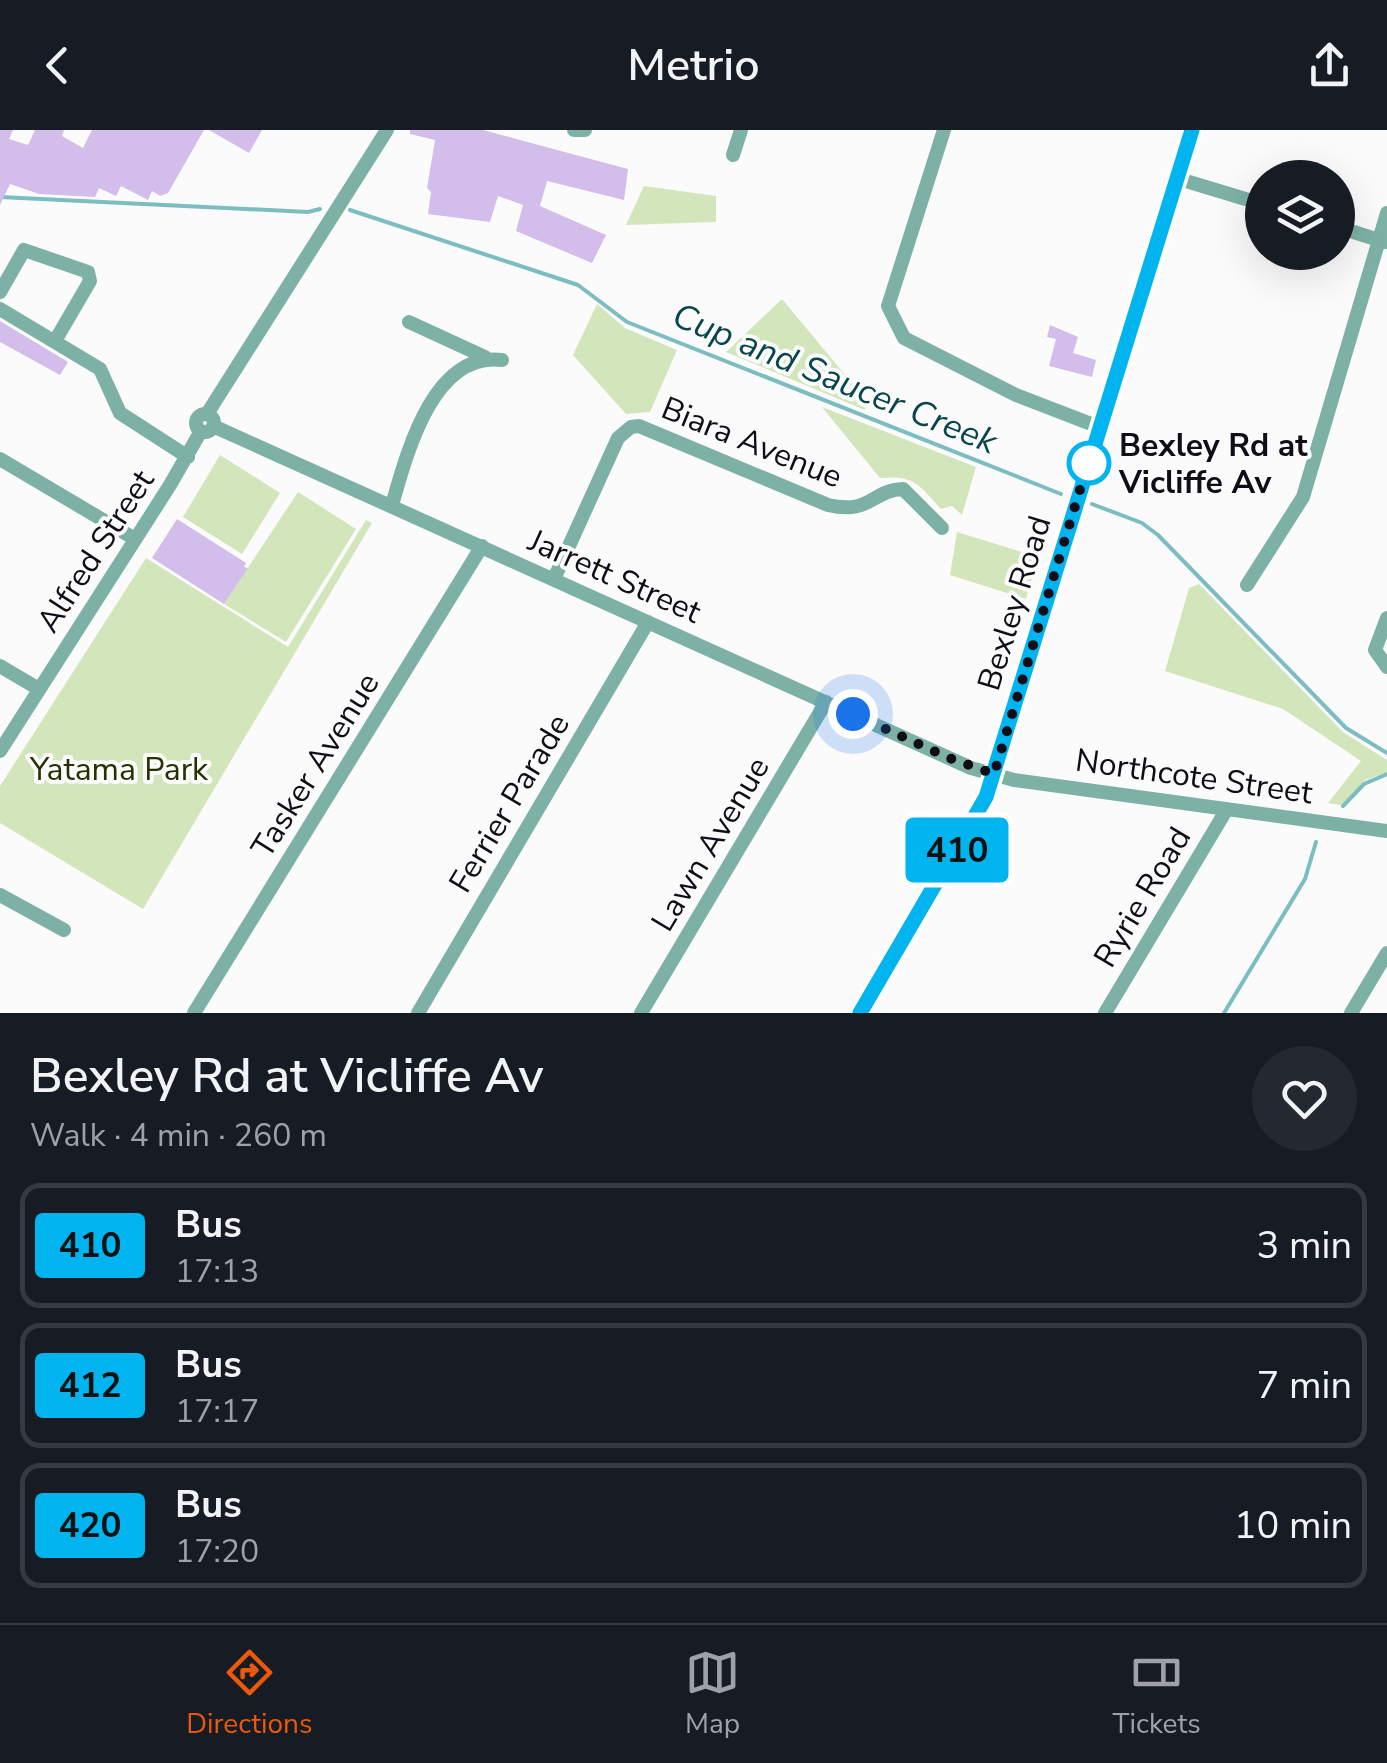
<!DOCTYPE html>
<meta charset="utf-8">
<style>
:root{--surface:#171b24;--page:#242831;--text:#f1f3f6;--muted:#9ea1a6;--line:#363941;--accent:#ea580c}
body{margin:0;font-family:"Nunito Sans",sans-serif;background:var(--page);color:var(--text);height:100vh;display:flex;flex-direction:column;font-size:38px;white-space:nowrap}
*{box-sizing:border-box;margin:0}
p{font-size:32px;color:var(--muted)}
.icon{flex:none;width:55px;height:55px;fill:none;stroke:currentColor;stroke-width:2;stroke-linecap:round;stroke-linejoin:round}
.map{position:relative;height:883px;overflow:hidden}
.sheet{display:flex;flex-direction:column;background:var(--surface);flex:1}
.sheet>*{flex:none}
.badge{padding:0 20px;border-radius:8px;font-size:35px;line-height:65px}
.controls{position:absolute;left:1245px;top:30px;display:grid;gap:20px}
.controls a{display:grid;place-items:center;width:110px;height:110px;border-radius:50%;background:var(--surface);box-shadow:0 10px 40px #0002;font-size:50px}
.you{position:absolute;width:50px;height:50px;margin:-25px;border:8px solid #fff;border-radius:50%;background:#1a73e8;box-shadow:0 0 0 15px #1a73e833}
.map>.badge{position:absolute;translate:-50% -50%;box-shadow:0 0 0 5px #fff}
.round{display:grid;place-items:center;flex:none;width:105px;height:105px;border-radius:52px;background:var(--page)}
.headline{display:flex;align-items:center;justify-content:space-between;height:170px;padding:0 30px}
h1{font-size:48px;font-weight:600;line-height:75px}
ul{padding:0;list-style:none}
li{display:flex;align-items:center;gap:30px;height:125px;margin:0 20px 15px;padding:0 10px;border:5px solid var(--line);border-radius:20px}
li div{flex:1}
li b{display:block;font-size:38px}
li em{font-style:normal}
li .badge{min-width:110px;font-weight:700;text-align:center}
header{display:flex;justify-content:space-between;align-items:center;height:130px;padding:0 30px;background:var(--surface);font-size:45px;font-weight:600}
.dock{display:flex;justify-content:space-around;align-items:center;height:140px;border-top:2px solid var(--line);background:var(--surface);font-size:28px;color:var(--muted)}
.dock a{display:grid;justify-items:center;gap:5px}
.dock .active{color:var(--accent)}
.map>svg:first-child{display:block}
</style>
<header><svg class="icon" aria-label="back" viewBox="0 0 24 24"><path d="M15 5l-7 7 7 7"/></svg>Metrio<svg class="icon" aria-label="share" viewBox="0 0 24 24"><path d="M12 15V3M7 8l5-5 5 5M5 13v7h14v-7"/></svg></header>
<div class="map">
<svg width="1387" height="883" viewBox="0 0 1387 883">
<rect width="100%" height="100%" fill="#fbfbfb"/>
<!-- park -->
<path fill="#d3e6bb" d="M644,56L716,66V92L626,95Z
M782,169L866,270L865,280L726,222Z
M597,174L625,198L677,220L650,282L626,284L573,225Z
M822,277L976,337L962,385L952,376L941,379C919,355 915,345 880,348Z
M220,325L280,363L242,424L183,387Z
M298,362L356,399L286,512L224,474Z
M366,390L372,393L143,779L0,693V656L146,428L288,517Z
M957,402L1038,427L1026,469L950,445Z
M1199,454L1343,602L1387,630V642L1366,650L1341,675L1328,673L1361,631L1283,579L1165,541L1189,458Z"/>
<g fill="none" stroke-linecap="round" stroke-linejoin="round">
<!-- stream -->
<path stroke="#7cbdc2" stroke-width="4" d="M0,67L308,82L320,79
M350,80L578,155L627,192L1061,364
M1092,374L1142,393L1158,405L1346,598L1387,623
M1343,676L1364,654L1387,644
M1224,883L1305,749L1316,712"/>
</g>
<!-- building -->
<path fill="#d3bdeb" d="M0,0H13L9,9L28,15L35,0H64L62,6L83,18L92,0H204L168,63L160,66L152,61L148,70L121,56L116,66L99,58L95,67L39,64L10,54L0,75Z
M209,0H262L249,23Z
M410,0H483L628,39L624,70L547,51L540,76L606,105L592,133L516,101L523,75L498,66L490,92L428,84L431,62L427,58L435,10L410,4Z
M0,191L68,232L60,245L0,212Z
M1050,195L1078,207L1073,223L1096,230L1092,247L1049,236L1056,209L1047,207Z
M177,389L246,433L244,437L248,438L224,474L152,428Z"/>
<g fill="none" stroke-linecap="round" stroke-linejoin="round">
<!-- minor -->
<path stroke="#7eb1a6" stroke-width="14" d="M574,0H585
M944,0L888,176L904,208L1016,265L1099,297
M733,25L741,0
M1176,48L1262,74
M1338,97L1385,112
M0,162L24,120L88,142L90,151L55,211
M0,179L100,239L120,283L188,327
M409,192L485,227
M196 293a9 9 0 1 1 18 0a9 9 0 1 1-18 0Z
M207,284L387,0
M213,296L971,638L1014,650L1387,701
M0,329L135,409
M392,375C407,323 433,221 502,230
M554,449L618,308L631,297L639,296L828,375C871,385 872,360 903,359L942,398
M1247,455L1303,367L1387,83
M1387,488L1375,520L1387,537
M0,536L39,559
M0,621L170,355L201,301
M0,765L64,800
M194,883L482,416
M418,883L648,492
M641,883L826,572
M1105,883L1227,679
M1351,883L1387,823"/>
<!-- major -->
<path stroke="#096f60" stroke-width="18" d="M860,883L986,667L1192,0"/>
</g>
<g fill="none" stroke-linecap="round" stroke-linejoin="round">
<defs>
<path id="line" d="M860,883L986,667L1192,0"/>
</defs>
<!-- line casing -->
<use href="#line" stroke="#fff" stroke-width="22"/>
<!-- line -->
<use href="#line" stroke="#00b5ef" stroke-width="15"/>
<!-- walk -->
<path stroke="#110d17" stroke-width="10" stroke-dasharray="0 18" d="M853,584L949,628L994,644L1089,330V333"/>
</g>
<!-- markers -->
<circle fill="#fff" stroke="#00b5ef" stroke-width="5" cx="1089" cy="333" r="20"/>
<g text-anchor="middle" stroke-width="8" stroke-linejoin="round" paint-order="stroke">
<!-- street labels -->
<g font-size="32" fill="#110d17" stroke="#fbfbfb">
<text transform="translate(752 312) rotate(22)" y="11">Biara Avenue</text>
<text transform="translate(95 421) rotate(-57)" y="11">Alfred Street</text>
<text transform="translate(615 446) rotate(24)" y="11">Jarrett Street</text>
<text transform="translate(1014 473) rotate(-73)" y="11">Bexley Road</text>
<text transform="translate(315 635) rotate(-58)" y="11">Tasker Avenue</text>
<text transform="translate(1194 646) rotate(8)" y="11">Northcote Street</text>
<text transform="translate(509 673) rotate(-59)" y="11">Ferrier Parade</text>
<text transform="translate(710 714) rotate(-59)" y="11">Lawn Avenue</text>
<text transform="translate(1142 767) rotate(-59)" y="11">Ryrie Road</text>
</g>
<!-- stop labels -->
<g font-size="32" font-weight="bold" fill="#110d17" stroke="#fbfbfb" text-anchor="start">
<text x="1119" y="326">Bexley Rd at<tspan x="1119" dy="37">Vicliffe Av</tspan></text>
</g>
<!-- park labels -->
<g font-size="32" fill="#230" stroke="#fbfbfb">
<text x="119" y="650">Yatama Park</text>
</g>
<!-- water labels -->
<g font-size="35" font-style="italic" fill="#07464a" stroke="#fbfbfb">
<text transform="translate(835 248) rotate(22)" y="12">Cup and Saucer Creek</text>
</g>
</g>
</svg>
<div class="controls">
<a><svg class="icon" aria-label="layers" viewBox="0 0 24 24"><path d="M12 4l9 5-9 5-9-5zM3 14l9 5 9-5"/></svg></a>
</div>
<div class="you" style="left:853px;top:584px"></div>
<b class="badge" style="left:957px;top:720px;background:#00b5ef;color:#111">410</b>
</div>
<section class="sheet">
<div class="headline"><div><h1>Bexley Rd at Vicliffe Av</h1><p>Walk · 4 min · 260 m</p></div><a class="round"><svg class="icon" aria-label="heart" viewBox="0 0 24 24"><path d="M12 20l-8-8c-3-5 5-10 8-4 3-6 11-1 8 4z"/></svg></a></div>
<ul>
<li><span class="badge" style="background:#00b5ef;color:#111">410</span><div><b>Bus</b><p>17:13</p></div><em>3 min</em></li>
<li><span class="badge" style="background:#00b5ef;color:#111">412</span><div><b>Bus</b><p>17:17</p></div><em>7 min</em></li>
<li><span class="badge" style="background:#00b5ef;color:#111">420</span><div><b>Bus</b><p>17:20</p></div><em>10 min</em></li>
</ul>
</section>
<nav class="dock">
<a class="active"><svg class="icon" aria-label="directions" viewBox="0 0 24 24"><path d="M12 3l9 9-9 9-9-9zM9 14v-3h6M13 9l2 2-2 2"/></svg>Directions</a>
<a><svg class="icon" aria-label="map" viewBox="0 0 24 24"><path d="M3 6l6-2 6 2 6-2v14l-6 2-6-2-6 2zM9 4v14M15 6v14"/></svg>Map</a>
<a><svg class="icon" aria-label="tickets" viewBox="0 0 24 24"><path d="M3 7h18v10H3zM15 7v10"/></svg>Tickets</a>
</nav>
